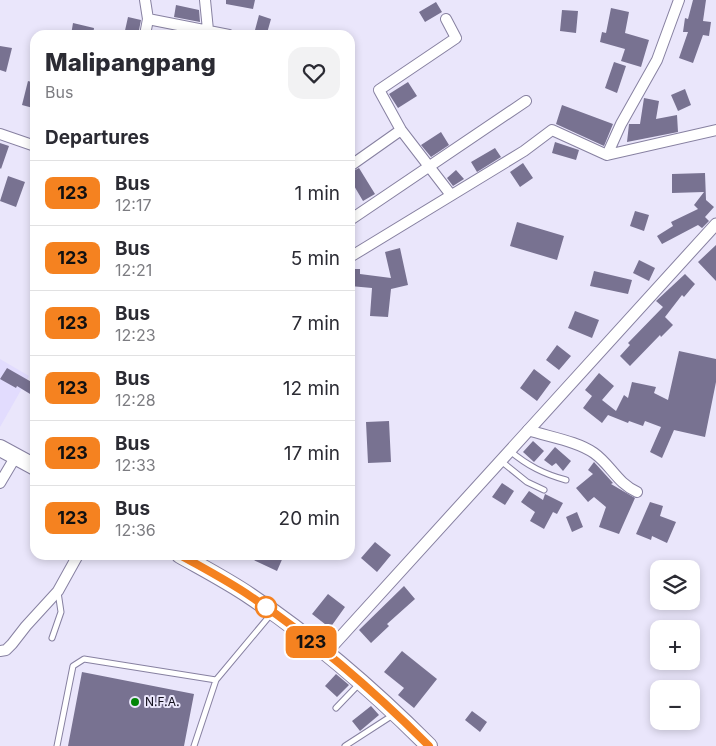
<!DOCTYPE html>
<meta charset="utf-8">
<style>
:root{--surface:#fff;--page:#f2f2f3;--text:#2b2b33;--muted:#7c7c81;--line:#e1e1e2}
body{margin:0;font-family:Inter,sans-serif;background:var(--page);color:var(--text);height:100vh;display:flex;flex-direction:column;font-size:19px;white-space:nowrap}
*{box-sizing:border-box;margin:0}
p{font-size:16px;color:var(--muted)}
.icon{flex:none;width:28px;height:28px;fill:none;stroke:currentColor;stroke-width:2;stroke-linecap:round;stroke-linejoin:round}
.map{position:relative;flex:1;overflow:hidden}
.panel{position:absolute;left:30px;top:30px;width:325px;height:530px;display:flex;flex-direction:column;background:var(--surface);border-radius:15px;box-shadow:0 2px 8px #0003}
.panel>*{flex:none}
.badge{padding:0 10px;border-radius:8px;font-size:18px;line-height:32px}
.buttons{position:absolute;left:650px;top:560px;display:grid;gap:10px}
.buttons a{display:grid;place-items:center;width:50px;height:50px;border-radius:10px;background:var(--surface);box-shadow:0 2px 8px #0003;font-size:25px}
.map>.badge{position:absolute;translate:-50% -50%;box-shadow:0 0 0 2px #fff}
h2{padding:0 15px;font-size:19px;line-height:45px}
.round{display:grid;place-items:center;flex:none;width:52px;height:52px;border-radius:15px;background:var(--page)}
.overview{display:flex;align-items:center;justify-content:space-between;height:85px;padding:0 15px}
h1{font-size:24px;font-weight:800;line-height:38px}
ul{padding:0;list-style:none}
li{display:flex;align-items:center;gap:15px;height:65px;padding:0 15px;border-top:1px solid var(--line)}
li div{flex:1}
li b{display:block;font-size:19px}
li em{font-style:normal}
li .badge{min-width:55px;font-weight:700;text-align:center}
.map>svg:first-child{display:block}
</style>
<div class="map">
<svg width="716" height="746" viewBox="0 0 716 746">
<rect width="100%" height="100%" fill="#eae6fb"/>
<!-- built -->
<path fill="#e2dcfe" d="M0,359L29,376L0,427Z"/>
<!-- building -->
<path fill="#787291" d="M226,0H255L253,9L226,4Z
M693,0H706L703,21L711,22L709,36L703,35L693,63L679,58L688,32H683L685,18L688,19Z
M436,2L442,12L425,22L419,12Z
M176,5L199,10L200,22L174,17Z
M611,8L629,12L625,33L649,40L641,67L621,61L625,49L600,42L602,32L606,33Z
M562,10L578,11L576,33L560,31Z
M259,15L271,19L267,33L255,30Z
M128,17L141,20L138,35H124Z
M73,23L94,28L93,35H71Z
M0,46L12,48L6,72L0,70Z
M614,62L626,66L617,93L605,88Z
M28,81L35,83L33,108L22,105Z
M408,82L417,96L398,108L389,94Z
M685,89L691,105L678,111L671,95Z
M644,98L659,101L656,119L677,115L678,132L627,142L629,124H640Z
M562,105L613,124L604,146L556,124Z
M441,132L449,145L431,157L421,145Z
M555,142L579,150L576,160L552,153Z
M0,143L9,146L1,169L0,168Z
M495,148L501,157L477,172L471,162Z
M523,163L533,178L520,187L510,172Z
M359,168L375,194L363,201L350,179V173Z
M456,170L464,179L453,186L447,178Z
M705,173L706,200L714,207L705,217L709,221L702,228L698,225L662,244L657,236L673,226L671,222L698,209L694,205L704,192L672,193V174Z
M8,176L25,182L16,207L0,201Z
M635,211L649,215L644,231L630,226Z
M517,222L564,236L557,260L510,246Z
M716,245V281L698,262Z
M400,248L408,285L391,289L388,317L370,316L372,288L350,286V269H360V274L391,278L385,252Z
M639,260L655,268L649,281L633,273Z
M594,271L632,280L628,294L590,286Z
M685,274L695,284L684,297L682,295L665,317L673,325L661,337L660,335L630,366L620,356L630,345L628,343L663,307L656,301Z
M575,311L599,320L592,338L568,328Z
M557,345L571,356L559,370L546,360Z
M679,351L716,359V382L705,437L674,430L662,458L650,452L661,427L645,421L643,426L629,421L628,423L608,415L602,423L583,408L592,396L585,390L599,373L614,386L602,400L616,411L624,395L628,398L632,382L656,387L654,393L668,400Z
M7,368L35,384V397L17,386L16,388L0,379Z
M534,369L551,382L537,401L520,388Z
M389,421L391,462L368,463L366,422Z
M533,441L544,451L534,462L523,452Z
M555,447L571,461L563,471L556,463L552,466L544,460Z
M594,462L613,483L611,484L635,498L619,534L599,527L606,507L594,497L588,502L576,488L593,474L588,470Z
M502,483L514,491L505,505L492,497Z
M529,491L543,500L545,494L563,503L557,514L553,512L544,529L530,521L535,512L521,502Z
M650,502L663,506L660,516L676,522L667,543L652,536L651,540L636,534Z
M577,512L583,527L572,532L566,517Z
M375,542L391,555L377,572L361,558Z
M243,555H284L277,571Z
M404,586L415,599L387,624L389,626L371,643L359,630Z
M328,594L345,607L330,628L312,614Z
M402,651L437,679L414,708L398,695L404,688L384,672Z
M82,672L194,694L184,746H68Z
M336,674L349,685L337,697L325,686Z
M371,706L379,715L360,731L352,721Z
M472,711L487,722L480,732L465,720Z"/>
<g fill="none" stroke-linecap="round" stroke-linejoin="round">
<defs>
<path id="service" d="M510,451C528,466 544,474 566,480
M501,461L527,482L544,490
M52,638L61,612L58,592
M336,708L360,683
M57,746L73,666L84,659L216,680
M194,746L216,680L272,613
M345,746L393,715"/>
<path id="minor" d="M205,0L208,30
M148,19L229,35
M446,19L456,38L379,90L401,130L451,195
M145,35L148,19L145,0
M0,134L35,146
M607,155L621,124L657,60L679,0
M350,166L401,130
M350,220L526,101
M350,257L524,151L552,130L607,155L716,130
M528,430C549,437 577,441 594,453C611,465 617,483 637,492
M0,483L16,456
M0,651L6,650L12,644L26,626L58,591L78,555"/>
<path id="tertiary" d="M326,653L716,224"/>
<path id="trunk" d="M0,448L35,467
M180,555C203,568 228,581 250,596C314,639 374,691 429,746"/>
</defs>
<!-- service casing -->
<use href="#service" stroke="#8781a1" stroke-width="7"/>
<!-- minor casing -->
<use href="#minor" stroke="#8781a1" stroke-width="12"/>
<!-- tertiary casing -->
<use href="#tertiary" stroke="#8781a1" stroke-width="13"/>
<!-- trunk casing -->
<use href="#trunk" stroke="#8781a1" stroke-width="18"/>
<!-- service -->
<use href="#service" stroke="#fff" stroke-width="5"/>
<!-- minor -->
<use href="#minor" stroke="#fff" stroke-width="10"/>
<!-- tertiary -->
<use href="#tertiary" stroke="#fff" stroke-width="11"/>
<!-- trunk -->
<use href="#trunk" stroke="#fff" stroke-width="16"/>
</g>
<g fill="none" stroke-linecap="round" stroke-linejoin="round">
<defs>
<path id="line" d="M180,555C203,568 228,581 250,596C314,639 374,691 429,746"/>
</defs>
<!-- line casing -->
<use href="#line" stroke="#fff" stroke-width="11"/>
<!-- line -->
<use href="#line" stroke="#f58220" stroke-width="8"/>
</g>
<!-- markers -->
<circle fill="#fff" stroke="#f58220" stroke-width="2.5" cx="266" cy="607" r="10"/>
<circle fill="#028507" stroke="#eae6fb" stroke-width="2" cx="135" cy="702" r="5"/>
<g text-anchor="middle" stroke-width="4" stroke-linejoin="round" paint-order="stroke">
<!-- poi labels -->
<g font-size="12" fill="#100d19" stroke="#eae6fb" text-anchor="start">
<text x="145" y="706">N.F.A.</text>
</g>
</g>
</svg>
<div class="buttons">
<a><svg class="icon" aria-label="layers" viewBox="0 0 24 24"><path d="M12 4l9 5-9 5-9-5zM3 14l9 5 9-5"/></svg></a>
<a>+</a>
<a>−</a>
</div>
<b class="badge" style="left:311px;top:642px;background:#f58220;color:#111">123</b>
<section class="panel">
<div class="overview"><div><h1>Malipangpang</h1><p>Bus</p></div><a class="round"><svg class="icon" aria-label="heart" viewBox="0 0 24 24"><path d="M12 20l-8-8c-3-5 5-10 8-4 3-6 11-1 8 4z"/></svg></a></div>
<h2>Departures</h2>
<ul>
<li><span class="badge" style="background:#f58220;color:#111">123</span><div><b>Bus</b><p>12:17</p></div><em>1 min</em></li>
<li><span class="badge" style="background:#f58220;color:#111">123</span><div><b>Bus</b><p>12:21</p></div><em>5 min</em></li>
<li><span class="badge" style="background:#f58220;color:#111">123</span><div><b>Bus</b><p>12:23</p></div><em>7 min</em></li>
<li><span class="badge" style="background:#f58220;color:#111">123</span><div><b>Bus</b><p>12:28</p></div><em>12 min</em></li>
<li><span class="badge" style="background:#f58220;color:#111">123</span><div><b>Bus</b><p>12:33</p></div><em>17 min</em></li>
<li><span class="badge" style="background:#f58220;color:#111">123</span><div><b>Bus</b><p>12:36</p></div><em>20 min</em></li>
</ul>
</section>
</div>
